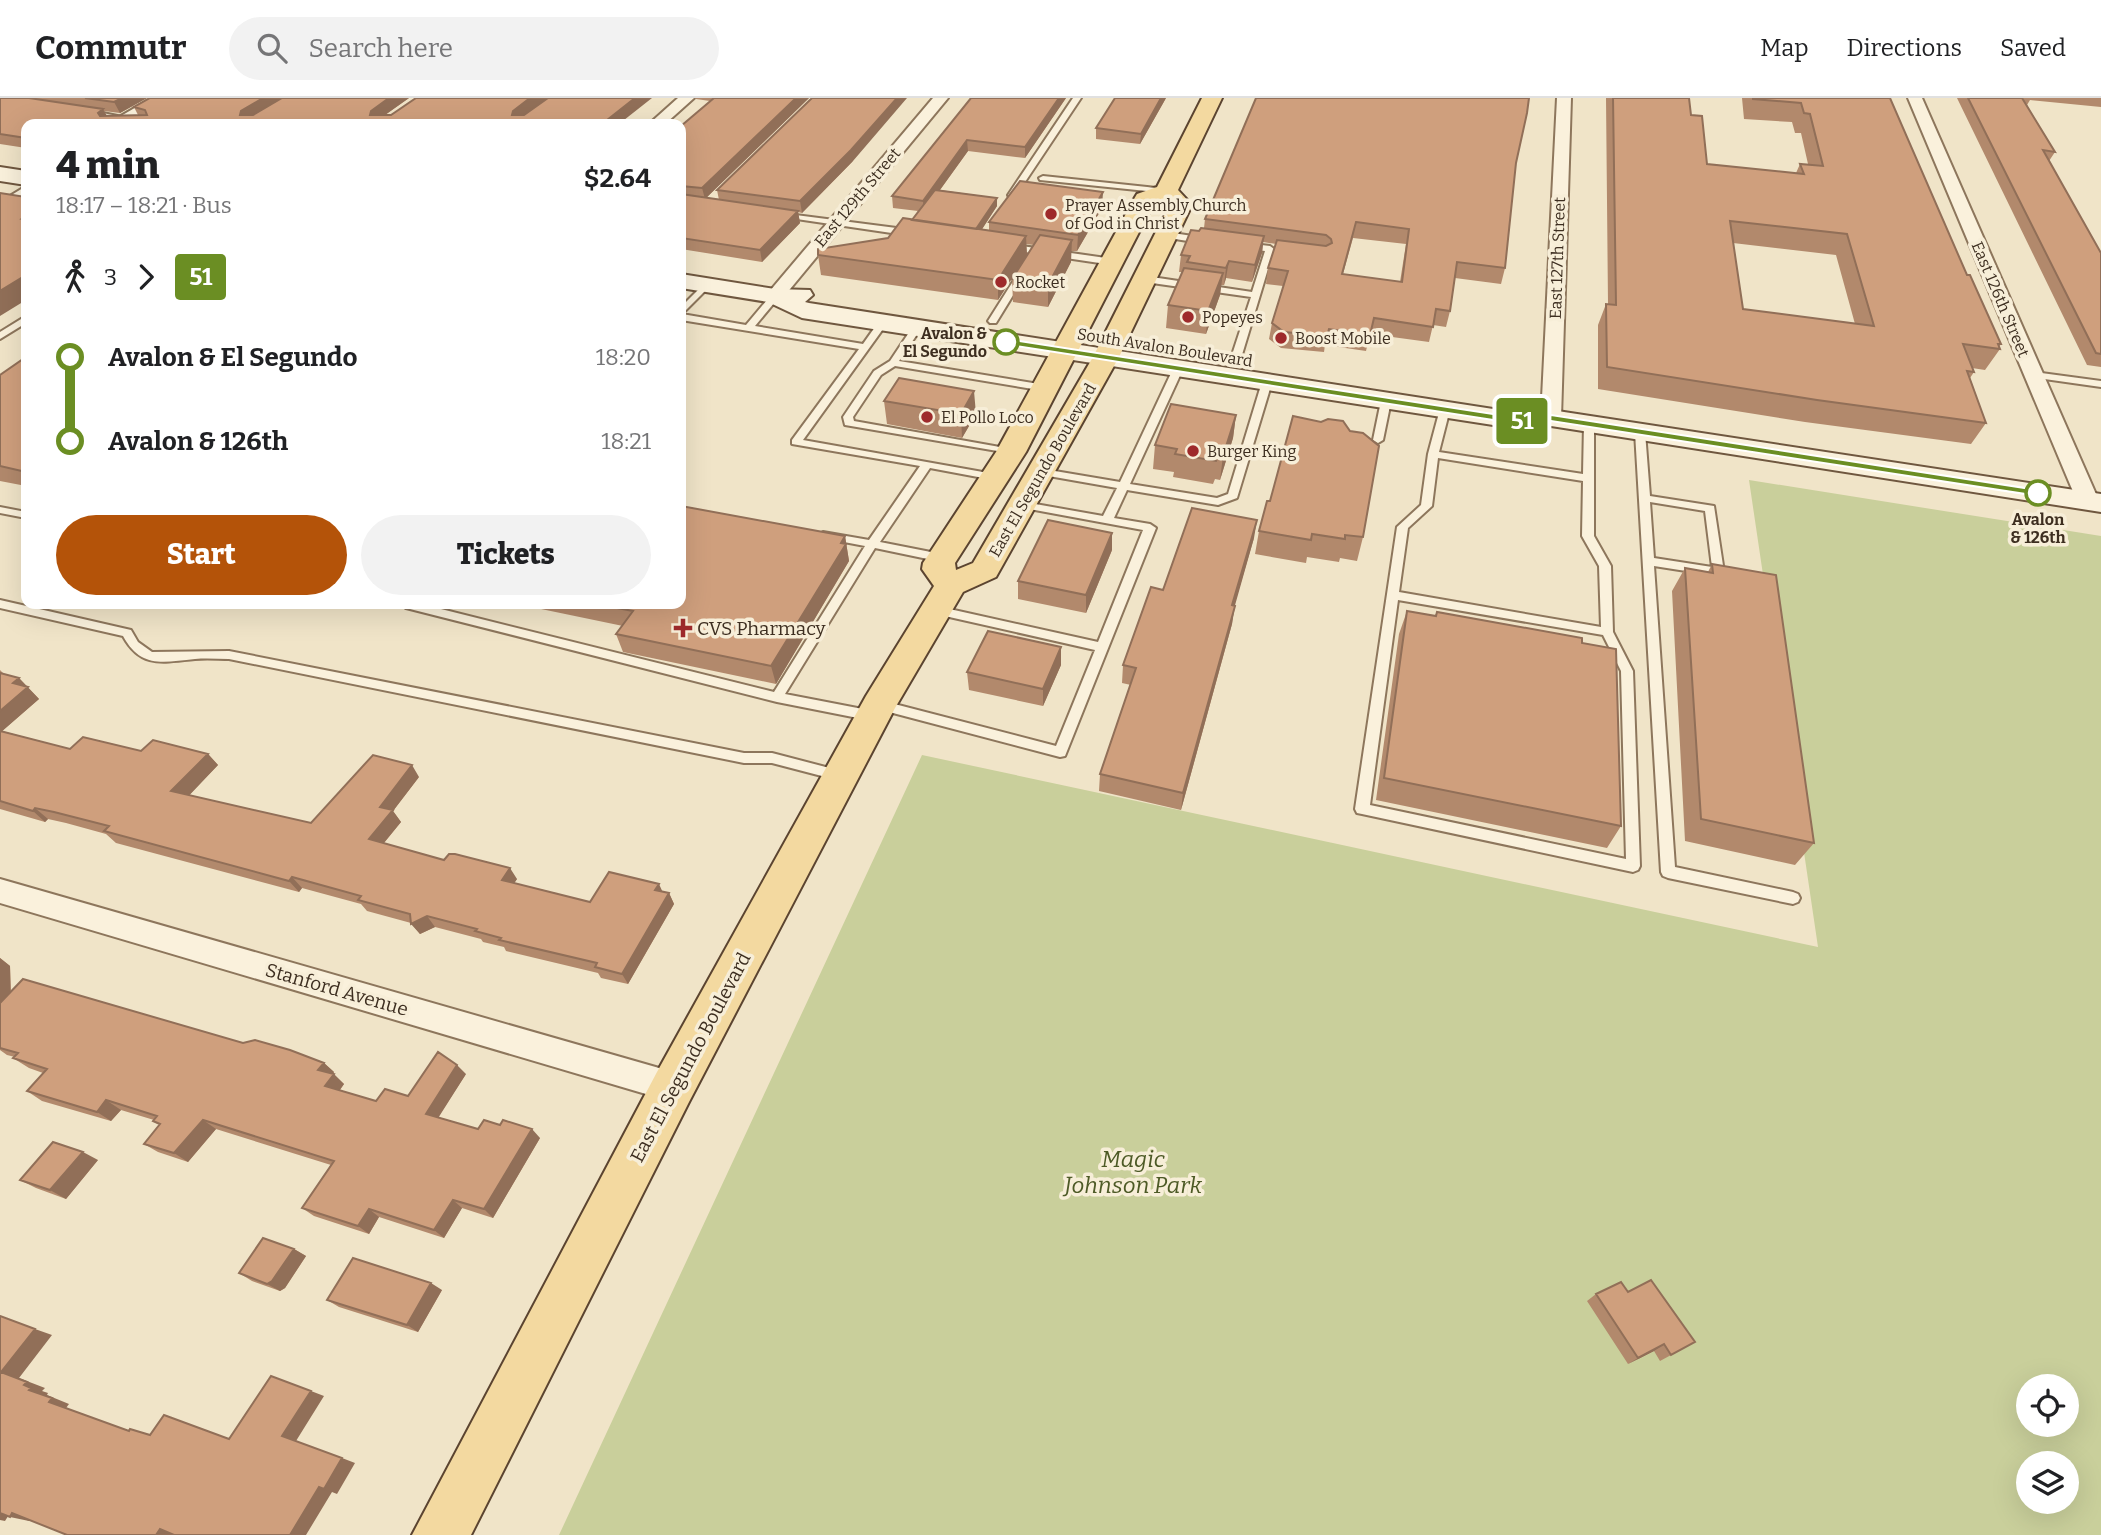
<!DOCTYPE html>
<meta charset="utf-8">
<style>
:root{--surface:#fff;--page:#f2f2f2;--text:#202124;--muted:#757577;--line:#e0e0e0;--accent:#b45309}
body{margin:0;font-family:Bitter,serif;background:var(--page);color:var(--text);height:100vh;display:flex;flex-direction:column;font-size:26px;white-space:nowrap}
*{box-sizing:border-box;margin:0}
p{font-size:23px;color:var(--muted)}
.icon{flex:none;width:38px;height:38px;fill:none;stroke:currentColor;stroke-width:2;stroke-linecap:round;stroke-linejoin:round}
.map{position:relative;flex:1;overflow:hidden}
.drawer{position:absolute;left:21px;top:21px;width:665px;height:490px;display:flex;flex-direction:column;background:var(--surface);border-radius:14px;box-shadow:0 7px 28px #0002}
.drawer>*{flex:none}
.badge{padding:0 14px;border-radius:5px;font-size:24px;line-height:46px}
.buttons{position:absolute;left:2016px;top:1276px;display:grid;gap:14px}
.buttons a{display:grid;place-items:center;width:63px;height:63px;border-radius:50%;background:var(--surface);box-shadow:0 7px 28px #0002;font-size:35px}
.map>.badge{position:absolute;translate:-50% -50%;box-shadow:0 0 0 4px #fff}
.legs{display:flex;align-items:center;gap:10px;height:77px;padding:0 35px;font-size:23px}
.legs p{margin-inline-start:auto}
.headline{display:flex;align-items:center;justify-content:space-between;height:119px;padding:0 35px}
h1{font-size:38px;font-weight:800;line-height:52px}
.primary-button{display:flex;gap:14px;margin-top:auto;padding:14px 35px}
.primary-button a{flex:1;height:80px;border-radius:42px;background:var(--accent);color:#fff;font-size:28px;font-weight:800;line-height:80px;text-align:center}
.primary-button a+a{background:var(--page);color:var(--text)}
ul{padding:0 35px;list-style:none}
li{display:flex;align-items:center;gap:24px;height:84px;font-size:26px}
li i{display:grid;place-items:center;width:10px;height:100%;margin:0 9px;background:currentColor}
li i::after{content:'';width:18px;height:18px;margin:-9px;border:5px solid;border-radius:50%;background:var(--surface)}
li p{margin-inline-start:auto}
li:first-child i{background:linear-gradient(#0000 50%,currentColor 0)}
li:last-child i{background:linear-gradient(currentColor 50%,#0000 0)}
header{display:flex;align-items:center;gap:42px;box-sizing:border-box;height:98px;padding:0 35px;background:var(--surface);border-bottom:2px solid var(--line)}
header strong{font-size:33px}
nav{display:flex;gap:38px;margin-inline-start:auto;font-size:24px}
.search{width:490px;height:63px;background:var(--page);display:flex;align-items:center;gap:18px;box-sizing:border-box;padding:0 24px;border-radius:38px;color:var(--muted);font-size:26px}
.map>svg:first-child{display:block}
</style>
<header>
<strong>Commutr</strong>
<div class="search"><svg class="icon" aria-label="search" viewBox="0 0 24 24"><circle cx="10" cy="10" r="6"/><path d="M15 15l6 6"/></svg>Search here</div>
<nav><a>Map</a><a>Directions</a><a>Saved</a></nav>
</header>
<div class="map">
<svg width="2101" height="1437" viewBox="0 0 2101 1437">
<rect width="100%" height="100%" fill="#f0e4c8"/>
<!-- green -->
<path fill="#c9cf9b" fill-rule="evenodd" d="M1749,382L2101,438V1437H559L922,657L1818,849ZM2028,1288H2067V1326H2028ZM2028,1365H2067V1404H2028Z"/>
<g fill="none" stroke-linecap="round" stroke-linejoin="round">
<defs>
<path id="lane" d="M1073,0H1081L1015,99H1009L1008,97Z
M88,12L147,24L151,26H137L85,16L84,14Z
M1043,78L1166,91L1170,93L1166,95L1040,82L1039,80Z
M23,90H26V95L0,109V104Z
M780,115L912,132L916,135L912,138L783,119L779,117Z
M1166,134L1206,140L1210,143L1206,146L1163,139L1162,137Z
M1244,145L1270,148L1274,151L1241,260L1236,263L1231,260L1251,199L1145,184L1141,181L1145,178L1252,194L1265,153L1241,150L1240,148Z
M1008,146L1113,161L1117,164L1113,167L1005,151V147Z
M1019,174L1026,176L996,225H990L988,223Z
M706,184L710,187L709,189L682,216L746,227L772,196L775,195L780,198L755,228L863,246L880,222L888,224L803,342L994,376L999,379L994,382L930,370L880,444L946,457V463L942,464L875,450L785,596L873,613L878,615L880,618L878,621L873,623L777,604L406,510L400,506H421L774,594L865,448L823,440V434L869,442L920,368L792,346V342L859,251L681,222V209Z
M26,218V225L0,241V234Z
M917,226L922,229L899,263L1045,287L1050,290L1045,293L895,268L881,277L853,319L854,323L1011,351L1015,352V356L845,327L843,319L874,273L890,263L914,227Z
M1178,268L1183,271L1130,386L1217,400L1228,396L1262,284L1267,281L1272,284L1237,400L1218,407L1127,392L1114,420L1150,426L1156,430L1065,658L1060,659L874,610L873,607L879,602L1056,648L1095,552L936,516L930,512L936,508L1098,544L1143,432L1024,410L1018,407L1024,404L1103,418L1117,390L1043,377L1038,374L1043,371L1120,384L1173,271Z
M2034,274L2101,283V289L2031,279V275Z
M1386,300L1391,303L1383,342L1378,345L1373,342L1381,303Z
M1445,308L1450,311L1439,354L1583,376L1584,326L1589,323L1594,326V438L1611,468L1613,534L1633,573L1640,768L1638,772L1633,774L1362,716L1357,715L1355,711L1397,429L1421,407L1428,356L1440,311ZM1438,360L1583,383L1582,438L1599,468L1601,529L1399,494L1408,430L1432,408ZM1398,502L1603,537L1621,573L1626,761L1370,707Z
M1640,331L1645,334L1650,398L1714,408L1724,474L1718,478L1654,468L1675,769L1793,794L1798,796L1800,800L1798,804L1793,806L1668,780L1663,778L1661,774L1635,334ZM1650,404L1705,413L1712,469L1654,460Z
M0,409L26,414V420L0,415Z
M0,502L131,532L138,544L152,554L229,553L744,655H772L841,673L848,678L841,683L772,665H744L229,561C218,561 207,560 195,561C163,564 141,571 123,538L0,510Z"/>
<path id="street" d="M152,0H170L125,26H107Z
M678,0H694L665,26H649Z
M933,0H948L781,202H769L766,198L769,194Z
M1557,0H1571L1561,320L1558,324H1544L1541,320Z
M1908,0H1922L2099,403L2096,408H2080L2077,403Z
M0,781L673,974L685,978L690,989L685,1000L673,1004L0,805Z"/>
<path id="secondary" d="M0,69L26,73V87L0,83Z
M681,176L775,191L810,192L813,197L805,204L809,205L1519,315L1551,312L2101,396V414L1551,328L1519,331L802,220L768,204L681,190Z"/>
<path id="primary" d="M1202,0H1222L1178,92L1192,107L1119,259L996,479L963,494L895,610L689,1004L471,1437H412L657,974L866,598L934,488L922,471L923,465L996,354L1134,101L1137,96L1157,89ZM1163,102L1169,108L1093,259L973,465L956,472L955,465L1026,354L1154,105Z"/>
</defs>
<!-- lane casing -->
<use href="#lane" stroke="#8d765c" stroke-width="4"/>
<!-- street casing -->
<use href="#street" stroke="#8d765c" stroke-width="4"/>
<!-- secondary casing -->
<use href="#secondary" stroke="#6f573f" stroke-width="4"/>
<!-- primary casing -->
<use href="#primary" stroke="#5b4430" stroke-width="4"/>
<!-- lane -->
<use href="#lane" fill="#faf1dc" fill-rule="evenodd"/>
<!-- street -->
<use href="#street" fill="#faf1dc" fill-rule="evenodd"/>
<!-- secondary -->
<use href="#secondary" fill="#faf1dc" fill-rule="evenodd"/>
<!-- primary -->
<use href="#primary" fill="#f3d9a0" fill-rule="evenodd"/>
</g>
<!-- wall -->
<path fill="#b2896c" fill-rule="evenodd" d="M0,0H147L120,15L104,13L107,18L138,17L134,9L409,0L385,17L619,26H26V50L0,46Z
M695,0H809L706,100L719,102L717,92L853,63L802,115L798,114L800,125L762,164L681,151V28L710,3L696,1Z
M971,0H1066L1025,60L968,53L940,92L997,100V108L982,131L989,132V124L1102,110L1077,153H1071V164L1048,209L1013,204L1012,181L1034,147L1026,146L1027,157L998,202L821,177L818,157L888,140L912,122L918,113L893,110L892,98Z
M1166,0L1140,46L1096,41V30Z
M1606,0H1689L1691,17L1707,66L1796,75L1800,66H1808L1801,35H1795L1792,24L1744,21L1742,0H1890L1967,177L2001,246L1999,249L2000,251L1985,272L1972,270L1974,274L1970,280L1986,325L1971,346L1805,324L1598,291V227L1606,206H1608ZM1733,145L1836,157L1855,226L1743,211Z
M1957,0H2101V9L2030,2L2027,7L2055,54L2049,63L2101,155V269L2087,267Z
M1516,65L1505,170L1501,186L1455,180L1450,213L1446,229L1433,227L1429,244L1370,236L1366,253L1325,247L1324,254L1281,250L1269,241L1272,225L1283,188L1266,186L1268,170L1276,146L1263,144L1262,155L1252,184L1226,180L1224,187H1221L1220,197L1206,236L1166,230L1168,207L1182,174H1179L1181,157L1199,133L1204,130L1205,121ZM1353,140L1406,146L1400,184L1343,176Z
M26,259V388L0,383V277Z
M884,303L976,316L962,340L887,326Z
M1236,317L1233,340L1220,382L1215,381L1213,386L1173,379L1174,374L1153,371L1155,347Z
M1270,403L1363,439L1357,463L1340,460L1339,464L1307,459L1306,465L1255,456L1259,433Z
M845,438L849,463L776,586L623,554L616,536L623,528L517,506H681Z
M1254,440L1234,508L1232,526L1181,712L1099,693L1100,676L1131,587L1122,585L1123,567L1163,492Z
M1112,452L1086,515L1018,501V483Z
M1712,466L1814,745L1795,767L1685,743L1672,493L1685,470L1708,474Z
M1407,513L1435,518L1437,514L1582,545L1621,728L1607,750L1376,702L1399,536Z
M1061,567L1043,608L969,592L967,574Z
M0,572L5,577L19,580L39,601L2,633L70,651L208,656L218,667L189,697L311,725L419,679L393,713L401,724L384,745L444,762L517,781L514,785L590,804L662,794L669,795L674,806L628,886L601,880L598,875L506,853L504,849L483,844L481,841L435,829L420,836L411,825L367,813L361,806L302,790L299,794L116,745L106,736L66,725L48,721L45,724L0,711Z
M0,860L10,868L11,894L243,945L324,965L334,974L333,976L344,986L340,992L376,1003L408,998L466,976L438,1019L478,1031L540,1040L493,1120L462,1110L444,1140L379,1119L369,1136L314,1118L302,1110L331,1067L216,1031L188,1064L158,1054L144,1046L159,1027L153,1023L154,1022L121,1012L111,1023L42,1003L27,993L43,975L29,970L13,960L15,959L7,957L0,952Z
M98,1062L66,1101L36,1090L20,1082Z
M294,1151L306,1158L285,1190L280,1193L252,1183L239,1175Z
M442,1192L418,1234L339,1209L327,1202Z
M1628,1194L1695,1244L1660,1263L1654,1253L1628,1266L1587,1203L1596,1196Z"/>
<!-- shaded-wall -->
<path fill="#916f58" d="M122,0H147L120,15L114,4Z
M263,0H286L246,26L240,17L241,13Z
M389,0H409L375,24L370,17L371,13Z
M530,0H549L516,26L512,17L513,13Z
M635,0H652L619,26H602Z
M796,0H809L705,101L702,90Z
M897,0H907L853,63L802,115L800,103Z
M1059,0H1066L1025,60V49Z
M1161,0H1166L1140,46L1141,36Z
M103,11L109,22L104,26L98,15Z
M967,42L968,53L924,114L923,103Z
M1103,94L1102,110L1077,153L1078,137Z
M997,100V108L977,139L976,131Z
M798,113L800,125L762,164L760,152Z
M1026,138L1027,157L998,202V182Z
M1264,138L1262,155L1252,184L1255,167Z
M1072,142L1071,164L1048,209V187Z
M1229,163L1226,180L1224,187L1226,170Z
M1223,175L1220,197L1206,236L1208,213Z
M26,177V202L0,218V193Z
M974,293L976,316L962,340L961,316Z
M1236,317L1233,340L1220,382L1223,358Z
M1257,422L1254,440L1230,525L1232,507Z
M1112,435V452L1086,515V497Z
M845,438L849,463L776,586L771,568Z
M1235,508L1232,526L1181,712L1183,695Z
M1061,549V567L1043,608V591Z
M19,580L39,601L0,635V613L13,585Z
M208,656L218,667L182,705L171,693Z
M412,667L419,679L393,713L401,724L378,752L369,741L380,709Z
M35,710L48,721L45,724L33,713Z
M510,770L517,781L509,793L502,782Z
M292,779L302,790L299,794L289,783Z
M659,786L664,797L655,792Z
M669,795L674,806L628,886L622,876Z
M427,818L435,829L420,836L411,826Z
M0,860L10,868L11,919L0,911Z
M324,965L334,974L329,981L318,972Z
M457,967L466,976L435,1025L426,1016Z
M334,976L344,986L336,997L325,988Z
M106,1002L121,1012L111,1023L97,1014Z
M203,1022L216,1031L188,1064L174,1055Z
M532,1031L540,1040L493,1120L484,1111Z
M83,1054L98,1062L66,1101L50,1092Z
M453,1102L462,1110L444,1140L434,1132Z
M369,1111L379,1119L369,1136L358,1128Z
M294,1151L306,1158L285,1190L280,1193L267,1186Z
M431,1185L442,1192L418,1234L407,1227Z
M35,1231L52,1237L19,1280L45,1290L42,1293L48,1295L47,1297L69,1306L66,1310L145,1338L49,1304L29,1292L24,1287L1,1274Z
M1664,1246L1654,1253L1628,1266L1638,1260Z
M311,1293L324,1298L296,1343L282,1338Z
M342,1360L355,1365L337,1396L332,1394L306,1437H290L319,1389Z
M0,1413L10,1415L5,1423L0,1422Z
M12,1415L31,1419L29,1423L10,1419Z
M160,1431L175,1437H156Z"/>
<!-- building -->
<path fill="#cf9f7d" stroke="#916f58" stroke-width="2" fill-rule="evenodd" d="M0,0H29L103,11L98,15L100,18L147,17L145,12L134,9L150,0H263L241,13L240,17H253L282,0H389L371,13L370,17H391L416,0H530L513,13L512,17H524L548,0H635L602,26H26V40L0,36Z
M85,0H122L114,4Z
M714,0H796L702,90L681,88V28Z
M812,0H897L851,52L800,103L717,92Z
M971,0H1059L1025,49L967,42L923,103L892,98Z
M1115,0H1161L1141,36L1096,30Z
M1256,0H1529L1527,15L1516,65L1505,170L1457,164L1450,213L1436,211L1433,229L1374,220L1370,237L1329,231L1327,238L1284,234L1272,225L1288,173L1268,170L1277,142L1326,148L1332,145L1331,141L1326,137L1205,121ZM1356,124L1409,131L1402,184L1342,176Z
M1613,0H1689L1691,17L1702,18L1707,66L1804,76L1800,66L1823,68L1810,16L1804,15L1801,5L1753,1V0H1890L1967,177H1970L2001,246H1998L2000,251L1963,246L1974,274L1967,273L1986,325L1817,302L1607,269L1606,206L1616,207ZM1730,123L1847,136L1874,228L1743,211Z
M1968,0H2022L2055,54L2043,52L2101,155V256L2096,255Z
M1020,83L1103,94L1078,137L989,124Z
M935,92L997,100L976,131L912,122Z
M0,95L26,99V119L22,121L26,122V177L0,193Z
M681,96L798,113L760,152L681,140Z
M903,120L1026,138L998,182L818,157V151L888,140Z
M1201,130L1264,138L1255,167L1229,163L1226,170L1187,164L1190,158L1181,157L1191,132L1199,133Z
M1040,137L1072,142L1048,187L1012,181Z
M1184,170L1223,175L1208,213L1168,207Z
M26,259V374L0,368V277Z
M899,280L974,293L961,316L884,303Z
M1171,306L1236,317L1223,358H1218L1216,363L1175,356L1177,351L1155,347Z
M1293,318L1321,324L1328,321L1343,323L1350,333L1363,335L1379,348L1363,439L1345,437V441L1312,436L1311,442L1259,433L1267,403H1270Z
M681,408L845,438L841,445L846,446L771,568L616,536L633,513L596,506H681Z
M1192,410L1257,422L1232,507L1235,508L1183,695L1100,676L1136,570L1123,567L1151,489L1163,492Z
M1048,422L1112,435L1086,497L1018,483Z
M1712,466L1776,477L1814,745L1701,721L1685,470L1713,475Z
M1407,513L1436,518L1437,514L1582,540V545L1616,551L1621,728L1384,680Z
M988,533L1061,549L1043,591L967,574Z
M0,575L19,580L13,585L28,589L0,613Z
M0,633L70,651L83,639L141,653L153,642L208,656L171,693L311,725L373,657L412,667L380,709L393,712L369,741L444,762L449,756H455L510,770L502,782L590,804L609,774L659,786L655,792L669,795L622,876L595,869L597,865L499,842L501,840L475,833L477,831L427,818L411,826L410,816L358,802L361,798L292,779L289,783L104,733L109,728L54,714L35,710L33,713L0,703Z
M23,881L243,945L255,942L290,952L324,965L318,972L334,976L325,988L376,1003L385,991L408,998L438,954L457,967L426,1016L478,1031L484,1022L500,1027L503,1022L532,1031L484,1111L453,1102L434,1132L369,1111L358,1128L302,1110L334,1063L203,1022L174,1055L144,1046L160,1026L153,1023L157,1018L106,1002L97,1014L27,993L47,971L13,960L18,955L0,950V905Z
M53,1044L83,1054L50,1092L20,1082Z
M263,1140L294,1151L272,1183L267,1186L239,1175Z
M353,1160L431,1185L407,1227L327,1202Z
M1651,1182L1695,1244L1671,1257L1664,1246L1638,1260L1596,1196L1621,1184L1628,1194Z
M0,1218L35,1231L1,1274L27,1284L24,1287L31,1290L29,1292L52,1300L49,1304L129,1333L130,1331L150,1337L164,1317L229,1341L271,1278L311,1293L282,1338L342,1360L324,1391L319,1389L290,1437H174L160,1431L156,1437H67L12,1415L10,1419L0,1415Z"/>
<!-- line-1 -->
<path fill="#6b8e23" stroke="#fff" stroke-width="2" d="M1006,241L1519,320L1551,317L2038,392L2043,395L2038,398L1551,323L1519,326L1003,246V242Z"/>
<!-- markers -->
<g fill="#9e2a2b" stroke="#f7eed8" stroke-width="2.5">
<circle cx="1051" cy="116" r="7"/>
<circle cx="1001" cy="184" r="7"/>
<circle cx="1188" cy="219" r="7"/>
<circle cx="1281" cy="240" r="7"/>
<circle cx="927" cy="319" r="7"/>
<circle cx="1193" cy="353" r="7"/>
<path d="M679.5 519.5h7v7h7v7h-7v7h-7v-7h-7v-7h7z"/>
</g>
<g fill="#fff" stroke="#6b8e23" stroke-width="3.5">
<circle cx="1006" cy="244" r="12"/>
<circle cx="2038" cy="395" r="12"/>
</g>
<g text-anchor="middle" stroke-width="7" stroke-linejoin="round" paint-order="stroke">
<!-- far-street labels -->
<g font-size="16" fill="#3d2e20" stroke="#f7eed8">
<text transform="translate(857 99) rotate(-50)" y="6">East 129th Street</text>
<text transform="translate(1557 160) rotate(-88)" y="6">East 127th Street</text>
<text transform="translate(2001 201) rotate(67)" y="6">East 126th Street</text>
<text transform="translate(1165 249) rotate(9)" y="6">South Avalon Boulevard</text>
<text transform="translate(1042 372) rotate(-60)" y="6">East El Segundo Boulevard</text>
</g>
<!-- far-poi labels -->
<g font-size="16" fill="#3d2e20" stroke="#f7eed8" text-anchor="start">
<text x="1065" y="113">Prayer Assembly Church<tspan x="1065" dy="18">of God in Christ</tspan></text>
<text x="1015" y="190">Rocket</text>
<text x="1202" y="225">Popeyes</text>
<text x="1295" y="246">Boost Mobile</text>
<text x="941" y="325">El Pollo Loco</text>
<text x="1207" y="359">Burger King</text>
</g>
<!-- far-stop labels -->
<g font-size="16" font-weight="bold" fill="#3d2e20" stroke="#f7eed8" text-anchor="end">
<text x="987" y="241">Avalon &amp;<tspan x="987" dy="18">El Segundo</tspan></text>
<text x="2038" y="427" text-anchor="middle">Avalon<tspan x="2038" dy="18">&amp; 126th</tspan></text>
</g>
<!-- poi labels -->
<g font-size="19" fill="#3d2e20" stroke="#f7eed8" text-anchor="start">
<text x="697" y="537">CVS Pharmacy</text>
</g>
<!-- street labels -->
<g font-size="19" fill="#3d2e20" stroke="#f7eed8">
<text transform="translate(337 891) rotate(16)" y="7">Stanford Avenue</text>
<text transform="translate(690 959) rotate(-62)" y="7">East El Segundo Boulevard</text>
</g>
<!-- near-park labels -->
<g font-size="23" font-style="italic" fill="#4d5a26" stroke="#f7eed8">
<text x="1133" y="1069">Magic<tspan x="1133" dy="26">Johnson Park</tspan></text>
</g>
</g>
</svg>
<div class="buttons">
<a><svg class="icon" aria-label="locate" viewBox="0 0 24 24"><circle cx="12" cy="12" r="6"/><path d="M12 2v4M12 18v4M2 12h4M18 12h4"/></svg></a>
<a><svg class="icon" aria-label="layers" viewBox="0 0 24 24"><path d="M12 4l9 5-9 5-9-5zM3 14l9 5 9-5"/></svg></a>
</div>
<b class="badge" style="left:1522px;top:323px;background:#6b8e23;color:#fff">51</b>
<section class="drawer">
<div class="headline"><div><h1>4 min</h1><p>18:17 – 18:21 · Bus</p></div><b>$2.64</b></div>
<div class="legs"><svg class="icon" aria-label="walk" viewBox="0 0 24 24"><circle cx="13" cy="4" r="2"/><path d="M13 8l-2 6 4 7M11 14l-3 7M7 12l3-4h3l4 4"/></svg>3<svg class="icon" aria-label="forward" viewBox="0 0 24 24"><path d="M9 5l7 7-7 7"/></svg><b class="badge" style="background:#6b8e23;color:#fff">51</b></div>
<ul>
<li><i style="color:#6b8e23"></i><b>Avalon &amp; El Segundo</b><p>18:20</p></li>
<li><i style="color:#6b8e23"></i><b>Avalon &amp; 126th</b><p>18:21</p></li>
</ul>
<div class="primary-button"><a>Start</a><a>Tickets</a></div>
</section>
</div>
